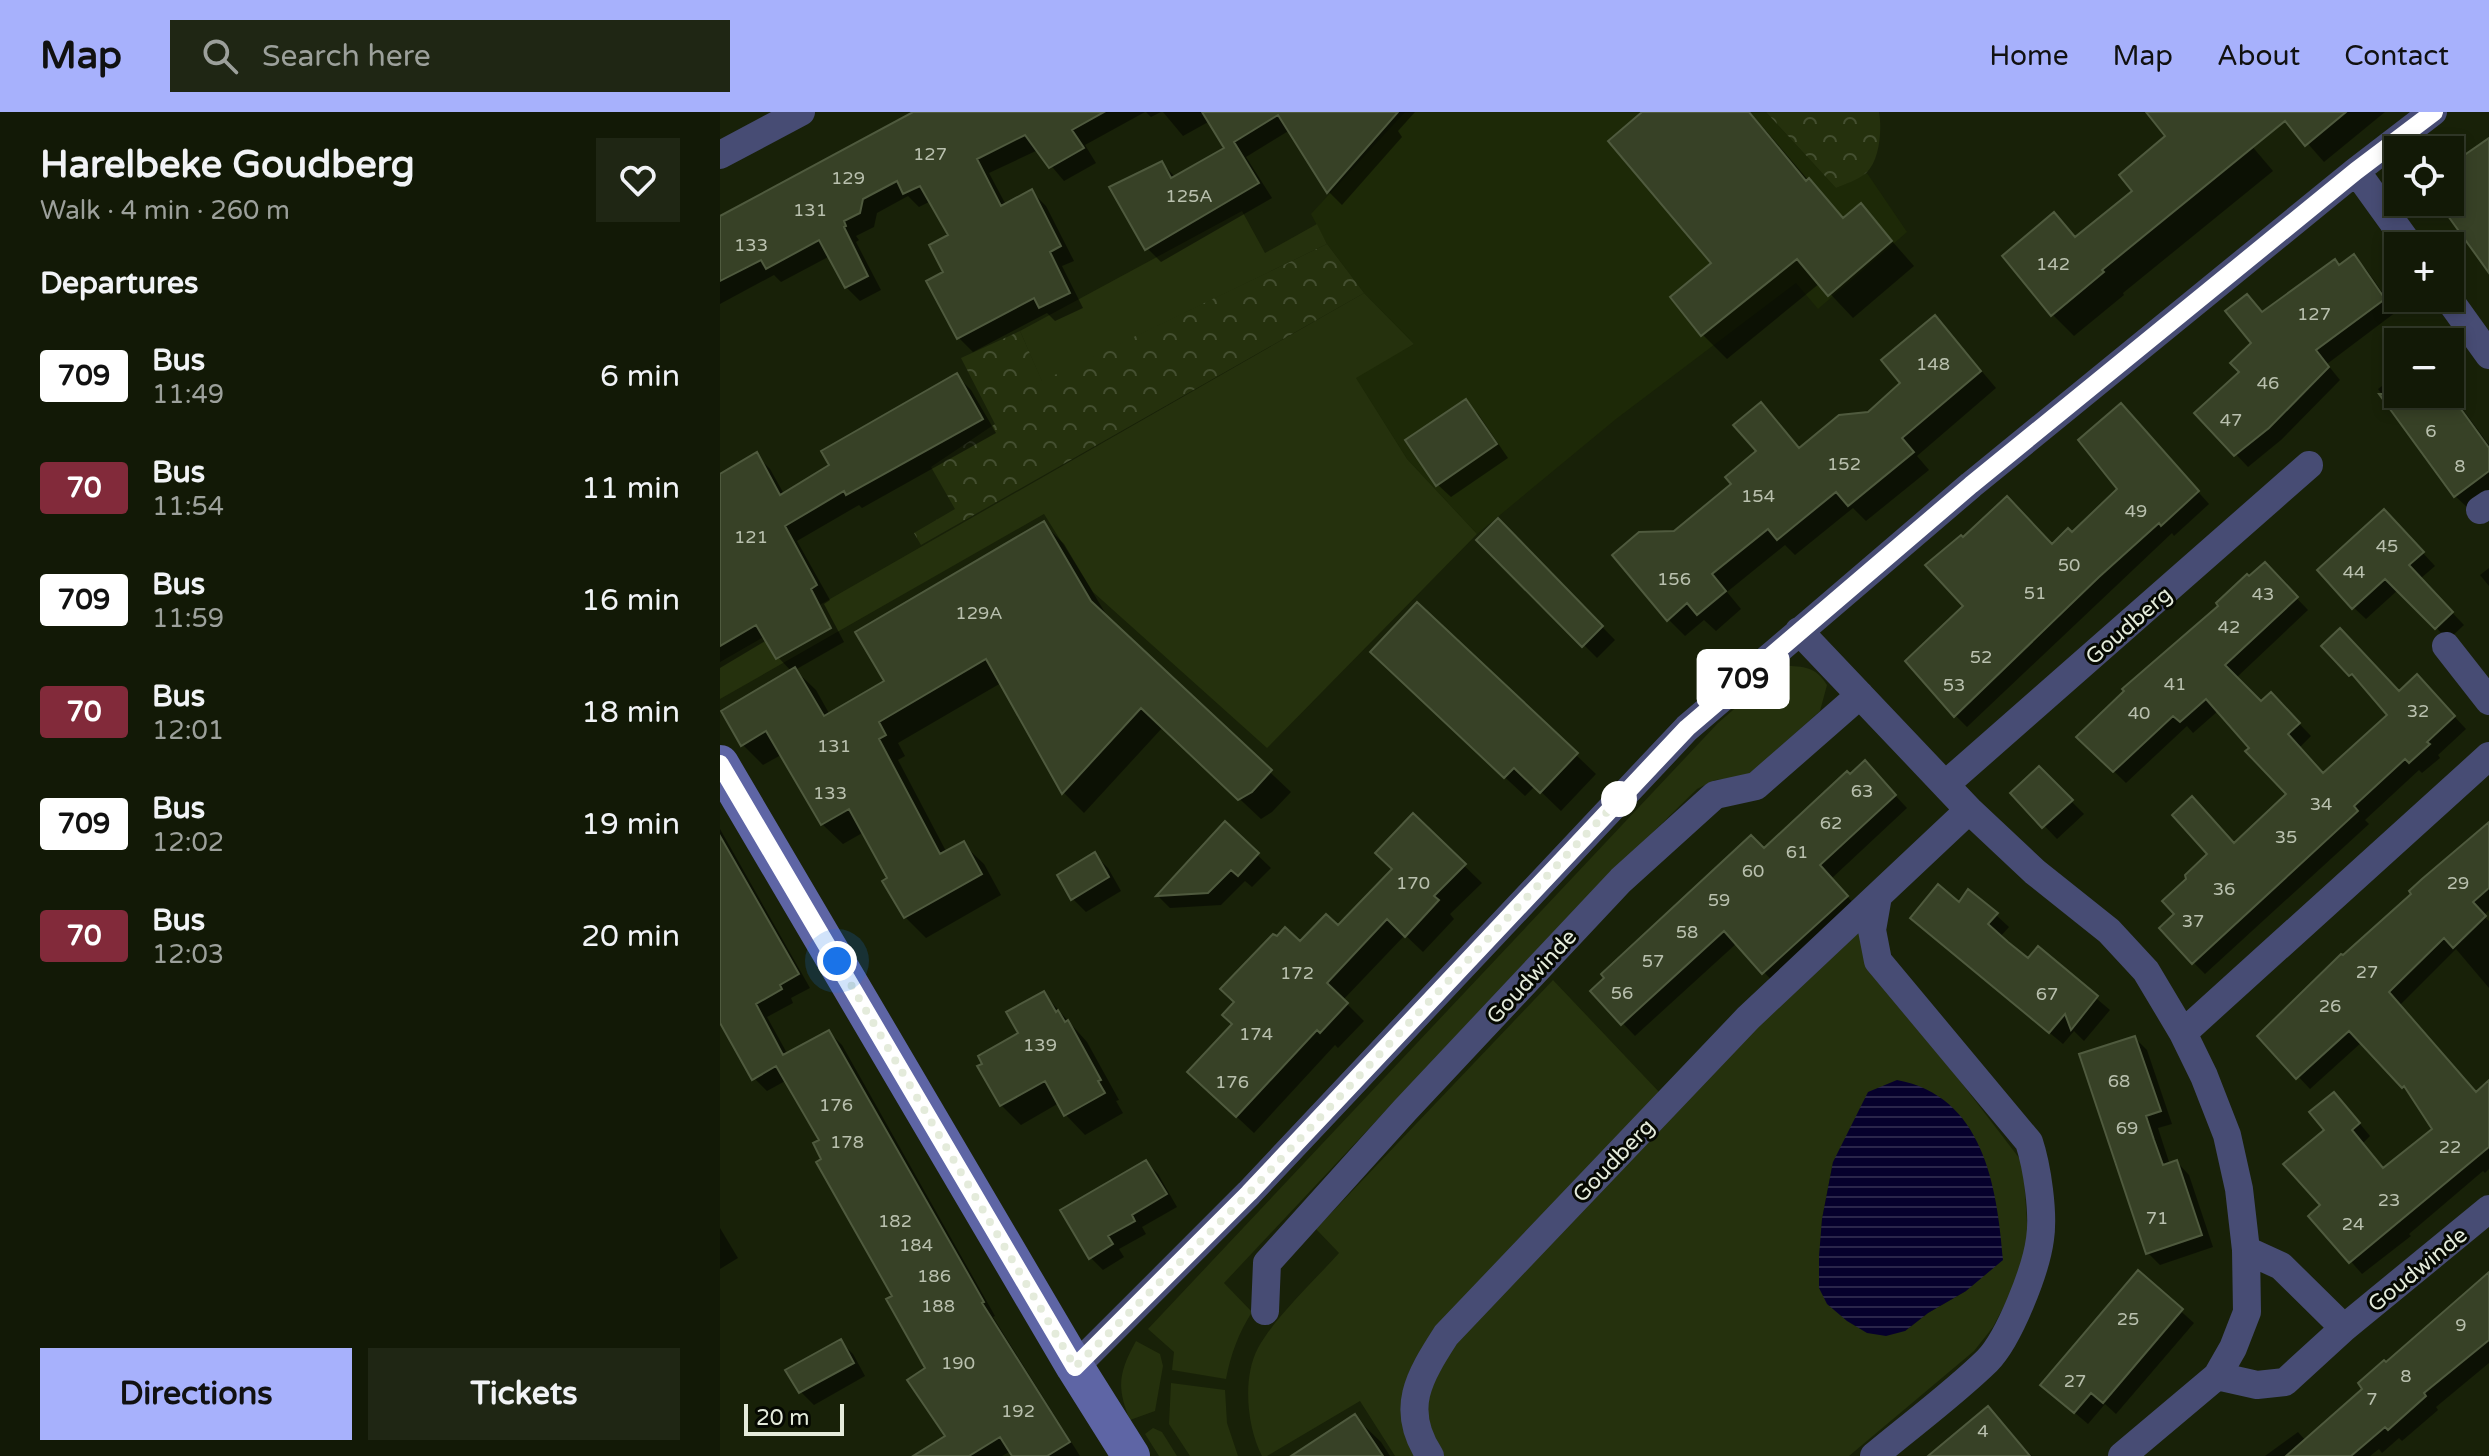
<!DOCTYPE html>
<meta charset="utf-8">
<style>
:root{--surface:#121906;--page:#1f2614;--text:#f1f3f6;--muted:#9ca09b;--line:#313828;--accent:#a7b1fc}
body{margin:0;font-family:"Varela Round",sans-serif;background:var(--page);color:var(--text);height:100vh;display:flex;flex-direction:column;font-size:30px;white-space:nowrap}
*{box-sizing:border-box;margin:0}
p{font-size:26px;color:var(--muted)}
.icon{flex:none;width:44px;height:44px;fill:none;stroke:currentColor;stroke-width:2;stroke-linecap:round;stroke-linejoin:round}
.map{position:relative;flex:1;overflow:hidden}
.panel{display:flex;flex-direction:column;background:var(--surface);width:720px}
.panel>*{flex:none}
.badge{padding:0 16px;border-radius:6px;font-size:28px;line-height:52px}
.buttons{position:absolute;left:1664px;top:24px;display:grid;gap:16px}
.buttons a{display:grid;place-items:center;width:80px;height:80px;border-radius:0px;background:var(--surface);box-shadow:0 4px 12px #0003,0 0 0 2px var(--line);font-size:40px}
.scale{position:absolute;left:24px;bottom:20px;width:100px;box-sizing:border-box;padding-left:8px;border:4px solid #e4ebdb;border-top:0;font-size:22px;line-height:28px;white-space:nowrap;color:#e4ebdb;-webkit-text-stroke:6px #060902;paint-order:stroke}
.you{position:absolute;width:40px;height:40px;margin:-20px;border:6px solid #fff;border-radius:50%;background:#1a73e8;box-shadow:0 0 0 12px #1a73e833}
.map>.badge{position:absolute;translate:-50% -50%;box-shadow:0 0 0 4px #fff}
h2{padding:0 40px;font-size:30px;line-height:72px}
.round{display:grid;place-items:center;flex:none;width:84px;height:84px;border-radius:0px;background:var(--page)}
.headline{display:flex;align-items:center;justify-content:space-between;height:136px;padding:0 40px}
h1{font-size:38px;font-weight:700;line-height:60px}
.primary-button{display:flex;gap:16px;margin-top:auto;padding:16px 40px}
.primary-button a{flex:1;height:92px;border-radius:0px;background:var(--accent);color:#111;font-size:32px;font-weight:700;line-height:92px;text-align:center}
.primary-button a+a{background:var(--page);color:var(--text)}
ul{padding:0;list-style:none}
li{display:flex;align-items:center;gap:24px;height:112px;padding:0 40px}
li div{flex:1}
li b{display:block;font-size:30px}
li em{font-style:normal}
li .badge{min-width:88px;font-weight:700;text-align:center}
header{display:flex;align-items:center;gap:48px;box-sizing:border-box;height:112px;padding:0 40px;background:var(--accent);color:#111}
header strong{font-size:38px}
nav{display:flex;gap:44px;margin-inline-start:auto;font-size:28px}
.search{width:560px;height:72px;background:var(--page);display:flex;align-items:center;gap:20px;box-sizing:border-box;padding:0 28px;border-radius:0px;color:var(--muted);font-size:30px}
main{display:flex;flex:1;min-height:0}
.map>svg:first-child{display:block}
</style>
<header>
<strong>Map</strong>
<div class="search"><svg class="icon" aria-label="search" viewBox="0 0 24 24"><circle cx="10" cy="10" r="6"/><path d="M15 15l6 6"/></svg>Search here</div>
<nav><a>Home</a><a>Map</a><a>About</a><a>Contact</a></nav>
</header>
<main>
<section class="panel">
<div class="headline"><div><h1>Harelbeke Goudberg</h1><p>Walk · 4 min · 260 m</p></div><a class="round"><svg class="icon" aria-label="heart" viewBox="0 0 24 24"><path d="M12 20l-8-8c-3-5 5-10 8-4 3-6 11-1 8 4z"/></svg></a></div>
<h2>Departures</h2>
<ul>
<li><span class="badge" style="background:#fff;color:#111">709</span><div><b>Bus</b><p>11:49</p></div><em>6 min</em></li>
<li><span class="badge" style="background:#822a3a;color:#fff">70</span><div><b>Bus</b><p>11:54</p></div><em>11 min</em></li>
<li><span class="badge" style="background:#fff;color:#111">709</span><div><b>Bus</b><p>11:59</p></div><em>16 min</em></li>
<li><span class="badge" style="background:#822a3a;color:#fff">70</span><div><b>Bus</b><p>12:01</p></div><em>18 min</em></li>
<li><span class="badge" style="background:#fff;color:#111">709</span><div><b>Bus</b><p>12:02</p></div><em>19 min</em></li>
<li><span class="badge" style="background:#822a3a;color:#fff">70</span><div><b>Bus</b><p>12:03</p></div><em>20 min</em></li>
</ul>
<div class="primary-button"><a>Directions</a><a>Tickets</a></div>
</section>
<div class="map">
<svg width="1769" height="1344" viewBox="0 0 1769 1344">
<defs>
<pattern id="forest-crowns" width="20" height="18" patternUnits="userSpaceOnUse" patternTransform="scale(2)"><rect width="20" height="18" fill="#25310d"/><path d="M2 6a3 3 0 1 1 6 0M12 15a3 3 0 1 1 6 0" fill="none" stroke="#444f30"/></pattern>
<pattern id="water-rules" width="6" height="5" patternUnits="userSpaceOnUse" patternTransform="scale(2)"><rect width="6" height="5" fill="#06002c"/><path d="M0 2.5h6" fill="none" stroke="#2a254a"/></pattern>
</defs>
<rect width="100%" height="100%" fill="#182108"/>
<!-- built -->
<path fill="#1d2907" d="M685,0H1046L1116,76L1147,61L1187,120L1098,197L1076,171L896,307L757,422L687,347L635,265L694,232L644,181L607,132L591,102Z"/>
<!-- green -->
<path fill="#25310d" fill-rule="evenodd" d="M522,99L545,141L597,112L607,132L322,270L300,219Z
M644,181L694,232L636,266L687,347L757,422L547,636L373,480L324,402L0,587V550Z
M1064,554C1084,554 1096,555 1107,573L1100,599L1027,665L995,668L977,677L856,796L504,1171L532,1200C518,1222 511,1242 506,1267L452,1258L454,1240L428,1217L998,611Z
M1142,816L1211,931L1303,1051L1309,1141L1302,1160L1273,1215L1254,1239L1129,1344H723L707,1308L708,1272L731,1235L995,956ZM1113,1050L1246,1179L1208,1201L1185,1219L1099,1176L1102,1107Z
M833,868L940,981L718,1216C694,1245 679,1268 684,1308C686,1322 688,1332 695,1344H675L640,1289L547,1344H542C527,1315 522,1266 538,1236C555,1205 595,1168 619,1141L596,1117Z
M416,1229L440,1242L443,1254L435,1299L410,1308C396,1275 399,1260 416,1229Z
M451,1271L505,1278L507,1311L518,1344H470L449,1312Z
M433,1316L442,1320L457,1344H439L425,1322Z"/>
<!-- forest -->
<path fill="url(#forest-crowns)" d="M1046,0H1159C1162,17 1160,48 1146,61C1138,68 1125,72 1116,76Z
M607,132L644,181L201,433L194,421L235,397L211,355L275,312L241,246L300,219L322,269Z"/>
<!-- water -->
<path fill="url(#water-rules)" d="M1177,968C1263,984 1277,1073 1283,1148L1246,1179L1208,1201L1185,1219L1166,1224L1147,1221L1127,1209L1107,1192L1099,1176V1144L1102,1107L1113,1050L1148,980Z"/>
<!-- shadow -->
<path fill="#0007" d="M197,0H425L365,33L376,51L344,69L318,38L269,61L286,93L311,79L326,94L354,149L342,154L363,196L335,209L327,201L253,240L239,226L209,170L226,161L231,124L211,89L199,95L188,84L157,101L154,115L136,124L139,128L136,130L161,178L140,189L126,175L110,144L61,170L54,163L0,192V107Z
M426,0H441L431,5Z
M443,0H695L678,19L682,25L622,93L608,79L570,18L526,45L552,86L441,150L427,136L442,51L456,66L507,36L490,9L463,24Z
M925,0H1030L1089,69L1125,107L1141,94L1194,154L1133,206L1100,171L1007,247L983,223L994,151Z
M1428,0H1503L1553,59L1403,181L1404,183L1354,224L1332,202L1334,103L1357,126L1415,79L1448,24Z
M1560,0H1665L1604,50Z
M1633,145L1646,157L1676,200L1607,252L1620,268L1561,328L1528,355L1477,301L1522,260L1543,202Z
M1231,223L1276,276L1197,344L1209,358L1146,409L1133,396L1075,443L1065,433L1007,480L1021,497L996,519L984,508L965,524L948,507L955,421L1014,373L1039,339L1041,292L1081,337L1149,302Z
M1678,262V282L1730,280L1769,333V381L1748,396L1735,384L1658,277Z
M237,264L251,278L276,321L142,396L139,393L77,429L110,488L104,492L124,530L75,558L96,578L110,603L166,570L324,412L344,432L390,509L571,680L552,700L541,707L443,615L364,701L344,681L281,571L178,631L185,644L178,648L227,741L243,732L264,752L281,783L206,826L185,805L170,766L144,720L123,732L102,712L61,643L43,653L23,633L72,560L58,545L47,528L0,556V365L36,343L50,357L64,382L112,354Z
M745,289L758,302L788,346L731,385L718,373Z
M1412,306L1489,392L1454,424L1452,421L1247,615L1235,603L1332,434L1352,422L1400,377Z
M778,409L895,528L877,546L759,428Z
M1676,412L1715,454L1700,467L1744,513L1728,528L1679,477L1646,507L1633,495Z
M1545,453L1588,498L1516,566L1541,592L1563,595L1591,624L1579,636L1604,663L1670,603L1644,573L1643,575L1604,535L1679,581L1709,577L1746,617L1718,643L1720,646L1702,661L1699,658L1645,708L1649,712L1485,862L1473,850L1457,802L1469,767L1514,733L1569,682L1498,599L1473,621L1467,614L1406,671L1359,625Z
M1769,456V474L1760,463Z
M672,560L856,643L876,662L841,699L815,674L805,684Z
M1319,657L1364,702L1337,727L1293,681Z
M1157,664L1187,696L1111,767L1139,797L1056,873L1017,831L915,924L872,879L1130,665Z
M693,704L762,771L730,802L734,807L703,840L685,823L623,888L644,909L618,936L615,933L534,1021L487,977L514,912L580,832L618,816L674,757Z
M505,712L551,756L532,775L525,769L501,793L450,796L438,784Z
M1769,713V798L1763,804L1769,809V876L1736,837L1680,893L1756,982L1769,971V1057L1765,1061L1763,1059L1689,1122L1691,1124L1642,1162L1591,1104L1603,1094L1606,1018L1626,995L1650,1024L1643,1031L1665,1058L1714,1018L1693,984L1642,930L1590,977L1540,924Z
M0,717L90,876L71,886L73,891L47,905L68,943L109,920L122,933L275,1204L273,1205L360,1344H294L291,1339L282,1344H197L228,1324L208,1257L175,1184L104,1048L102,1029L67,968L47,979L34,966L0,909Z
M375,743L388,756L401,779L366,800L353,787Z
M1239,792L1276,803L1289,815L1280,825L1309,848L1318,837L1390,898L1364,929L1354,919L1343,932L1193,806Z
M324,882L367,930L399,988L396,989L403,1001L365,1023L346,1003L339,991L301,1013L281,993L301,922Z
M1415,926L1427,938L1452,1012L1438,1016L1450,1053L1457,1050L1469,1063L1493,1135L1440,1153L1428,1141Z
M426,1050L438,1062L457,1095L422,1115L426,1122L399,1137L404,1145L383,1158L370,1145Z
M0,1116L18,1146L0,1157Z
M1418,1161L1474,1211L1396,1302L1385,1292L1368,1312L1336,1285Z
M1769,1166V1251L1716,1295L1718,1298L1682,1329L1679,1326L1662,1341L1659,1337L1650,1344H1545L1578,1320L1586,1329L1645,1277L1666,1253Z
M120,1229L133,1242L145,1264L94,1293L81,1280L68,1258Z
M1267,1296L1312,1344H1211Z
M635,1305L661,1330L670,1344H574Z"/>
<!-- building -->
<path fill="#374126" stroke="#4f5a3e" stroke-width="2" d="M193,0H384L352,18L364,36L329,56L305,23L257,47L281,94L312,77L341,134L330,140L350,181L319,196L314,186L237,227L206,169L223,160L209,133L228,123L200,74L183,82L177,69L143,87L140,101L124,109L126,114L124,115L148,164L125,176L99,128L46,157L41,148L0,169V104Z
M482,0H678L607,81L558,3L514,30L539,71L425,138L389,75L442,49L451,66L504,36Z
M922,0H1029L1086,69L1089,66L1123,106L1141,91L1172,129L1108,184L1077,147L981,224L950,185L991,151L888,29Z
M1426,0H1626L1585,34L1565,9L1382,158L1384,160L1331,204L1282,144L1334,100L1355,125L1412,79L1399,63L1445,24Z
M1769,26V161L1718,90H1730V53Z
M1634,142L1665,187L1596,238L1609,255L1549,316L1514,344L1474,301L1519,260L1510,251L1531,231L1505,199L1527,182L1542,200L1615,147L1619,153Z
M1215,203L1261,259L1182,326L1194,340L1128,394L1116,380L1057,428L1048,417L992,462L1006,479L977,503L967,491L947,509L892,443L919,420L954,419L1011,372L1005,365L1036,339L1013,313L1041,290L1079,336L1119,303L1148,300L1180,271L1161,248Z
M237,261L263,307L126,383L124,379L65,414L97,473L91,477L111,516L56,547L36,513L0,534V362L37,340L60,383L109,353L101,339Z
M1659,282H1730L1769,336V359L1734,385Z
M746,287L777,332L716,374L685,328Z
M1401,291L1479,379L1441,414L1439,411L1379,465L1234,605L1185,549L1243,494L1205,453L1241,423L1243,425L1287,384L1332,432L1348,416L1352,420L1397,377L1358,328Z
M1664,397L1704,440L1689,453L1733,500L1715,517L1665,467L1632,497L1597,458Z
M778,406L883,514L862,535L756,428Z
M324,409L371,489L552,658L532,680L518,688L421,596L342,682L266,547L159,610L166,623L159,627L220,742L244,729L262,762L184,806L162,769L167,766L129,697L101,713L46,619L21,634L1,599L75,555L104,604L164,569L135,520Z
M1545,450L1578,485L1505,553L1541,589L1551,580L1580,611L1568,622L1603,661L1667,603L1632,562L1629,564L1601,534L1620,516L1679,579L1697,562L1735,604L1707,630L1710,632L1689,651L1685,647L1634,694L1638,699L1472,852L1439,816L1454,802L1442,789L1466,767L1465,763L1487,742L1452,703L1472,684L1514,731L1566,682L1525,639L1529,636L1486,587L1460,610L1453,604L1393,660L1356,625L1404,579L1402,577L1498,494L1496,491L1527,462L1529,464Z
M697,490L858,641L820,681L794,656L784,666L650,540Z
M1145,648L1176,683L1100,753L1128,784L1042,862L1004,819L901,913L870,879L884,866L881,862L1031,723L1044,736L1127,659L1130,662Z
M1319,654L1353,688L1322,716L1290,681Z
M693,701L746,752L714,784L719,788L685,825L667,807L607,871L628,891L600,921L597,918L516,1005L467,960L512,912L502,903L514,890L500,877L553,822L557,824L565,815L580,829L606,802L618,813L672,757L655,741Z
M505,709L539,741L518,764L511,758L488,781L436,784Z
M1769,710V776L1753,790L1766,804L1733,836L1724,826L1669,880L1756,980L1769,968V1035L1629,1151L1588,1104L1600,1093L1563,1052L1604,1018L1589,1000L1614,980L1640,1011L1632,1018L1663,1056L1712,1017L1684,974L1682,976L1629,919L1576,967L1537,924L1621,842L1623,843L1691,782L1689,779L1702,767Z
M0,724L79,862L60,873L62,877L36,892L63,943L109,918L264,1190L262,1191L350,1330L327,1344H292L280,1325L249,1344H193L225,1324L187,1268L205,1256L166,1187L172,1184L96,1050L101,1047L93,1031L99,1028L56,954L32,968L0,911Z
M375,740L389,765L351,788L337,763Z
M1218,772L1239,790L1248,777L1278,801L1268,812L1288,830L1308,846L1318,834L1378,884L1351,918L1345,902L1329,921L1190,806Z
M324,879L336,900L338,898L345,910L348,908L381,968L378,969L385,981L344,1004L325,969L280,994L257,954L262,952L258,944L298,921L286,900Z
M1415,924L1441,999L1426,1004L1434,1028L1443,1053L1457,1048L1482,1123L1426,1142L1359,942Z
M426,1048L447,1082L412,1103L415,1109L388,1124L393,1132L369,1147L340,1098Z
M1418,1158L1463,1197L1383,1291L1371,1281L1354,1301L1320,1273Z
M1769,1160V1228L1704,1281L1706,1284L1668,1318L1665,1315L1631,1344H1566L1642,1277L1638,1271L1664,1248L1666,1250Z
M121,1227L134,1251L79,1281L65,1258Z
M1268,1294L1310,1344H1208Z
M635,1302L663,1344H571Z"/>
<g fill="none" stroke-linecap="round" stroke-linejoin="round">
<!-- street -->
<path stroke="#474c74" stroke-width="28" d="M0,43L81,0
M1636,59L1690,134
M1728,186L1769,243
M1760,398L1769,392
M1079,519L1249,698L1315,760L1389,819L1426,859L1463,921L1484,964L1507,1023L1519,1077L1526,1138L1527,1200L1513,1236L1497,1264L1402,1344
M1726,534L1769,589
M1226,672L1589,353
M1463,921L1769,644
M1526,1138L1561,1154L1624,1216
M545,1199L547,1151L685,998L901,768L995,683L1036,674L1140,583
M355,1255L529,1081L967,616L1251,373L1636,59L1713,0
M1497,1264L1537,1273L1565,1270L1624,1216L1769,1097
M710,1344C679,1297 699,1265 726,1223L1028,906L1249,698
M1154,1344C1191,1313 1232,1283 1267,1249C1289,1227 1316,1158 1320,1127C1324,1101 1317,1054 1309,1030L1158,849L1152,818L1158,784"/>
<!-- secondary -->
<path stroke="#5e65a5" stroke-width="38" d="M0,652L355,1255L411,1344"/>
</g>
<g fill="none" stroke-linecap="round" stroke-linejoin="round">
<defs>
<path id="line" d="M0,652L355,1255L529,1081L967,616L1251,373L1636,59L1714,0"/>
</defs>
<!-- line casing -->
<use href="#line" stroke="#fff" stroke-width="18"/>
<!-- line -->
<use href="#line" stroke="#fff" stroke-width="12"/>
<!-- walk -->
<path stroke="#e4ebdb" stroke-width="8" stroke-dasharray="0 14.4" d="M117,849L355,1255L529,1081L905,681L899,687"/>
</g>
<!-- markers -->
<circle fill="#fff" stroke="#fff" stroke-width="4" cx="899" cy="687" r="16"/>
<g text-anchor="middle" stroke-width="6" stroke-linejoin="round" paint-order="stroke">
<!-- number labels -->
<g font-size="18" fill="#b9c0ae">
<text x="210" y="48">127</text>
<text x="128" y="72">129</text>
<text x="469" y="90">125A</text>
<text x="90" y="104">131</text>
<text x="31" y="139">133</text>
<text x="1333" y="158">142</text>
<text x="1594" y="208">127</text>
<text x="1213" y="258">148</text>
<text x="1548" y="277">46</text>
<text x="1511" y="314">47</text>
<text x="1711" y="325">6</text>
<text x="1124" y="358">152</text>
<text x="1740" y="360">8</text>
<text x="1038" y="390">154</text>
<text x="1416" y="405">49</text>
<text x="31" y="431">121</text>
<text x="1667" y="440">45</text>
<text x="1349" y="459">50</text>
<text x="1634" y="466">44</text>
<text x="954" y="473">156</text>
<text x="1315" y="487">51</text>
<text x="1543" y="488">43</text>
<text x="259" y="507">129A</text>
<text x="1509" y="521">42</text>
<text x="1261" y="551">52</text>
<text x="1455" y="578">41</text>
<text x="1234" y="579">53</text>
<text x="1698" y="605">32</text>
<text x="1419" y="607">40</text>
<text x="114" y="640">131</text>
<text x="1142" y="685">63</text>
<text x="110" y="687">133</text>
<text x="1601" y="698">34</text>
<text x="1111" y="717">62</text>
<text x="1566" y="731">35</text>
<text x="1077" y="746">61</text>
<text x="1033" y="765">60</text>
<text x="693" y="777">170</text>
<text x="1738" y="777">29</text>
<text x="1504" y="783">36</text>
<text x="999" y="794">59</text>
<text x="1473" y="815">37</text>
<text x="967" y="826">58</text>
<text x="933" y="855">57</text>
<text x="1647" y="866">27</text>
<text x="577" y="867">172</text>
<text x="902" y="887">56</text>
<text x="1327" y="888">67</text>
<text x="1610" y="900">26</text>
<text x="536" y="928">174</text>
<text x="320" y="939">139</text>
<text x="1399" y="975">68</text>
<text x="512" y="976">176</text>
<text x="116" y="999">176</text>
<text x="1407" y="1022">69</text>
<text x="127" y="1036">178</text>
<text x="1730" y="1041">22</text>
<text x="1669" y="1094">23</text>
<text x="1437" y="1112">71</text>
<text x="175" y="1115">182</text>
<text x="1633" y="1118">24</text>
<text x="196" y="1139">184</text>
<text x="214" y="1170">186</text>
<text x="218" y="1200">188</text>
<text x="1408" y="1213">25</text>
<text x="1741" y="1219">9</text>
<text x="238" y="1257">190</text>
<text x="1686" y="1270">8</text>
<text x="1355" y="1275">27</text>
<text x="1652" y="1293">7</text>
<text x="298" y="1305">192</text>
<text x="1263" y="1325">4</text>
</g>
<!-- street labels -->
<g font-size="22" fill="#e4ebdb" stroke="#060902">
<text transform="translate(1408 513) rotate(-41)" y="8">Goudberg</text>
<text transform="translate(811 864) rotate(-47)" y="8">Goudwinde</text>
<text transform="translate(893 1048) rotate(-46)" y="8">Goudberg</text>
<text transform="translate(1697 1157) rotate(-39)" y="8">Goudwinde</text>
</g>
</g>
</svg>
<div class="buttons">
<a><svg class="icon" aria-label="locate" viewBox="0 0 24 24"><circle cx="12" cy="12" r="6"/><path d="M12 2v4M12 18v4M2 12h4M18 12h4"/></svg></a>
<a>+</a>
<a>−</a>
</div>
<div class="scale">20 m</div>
<div class="you" style="left:117px;top:849px"></div>
<b class="badge" style="left:1023px;top:567px;background:#fff;color:#111">709</b>
</div>
</main>
